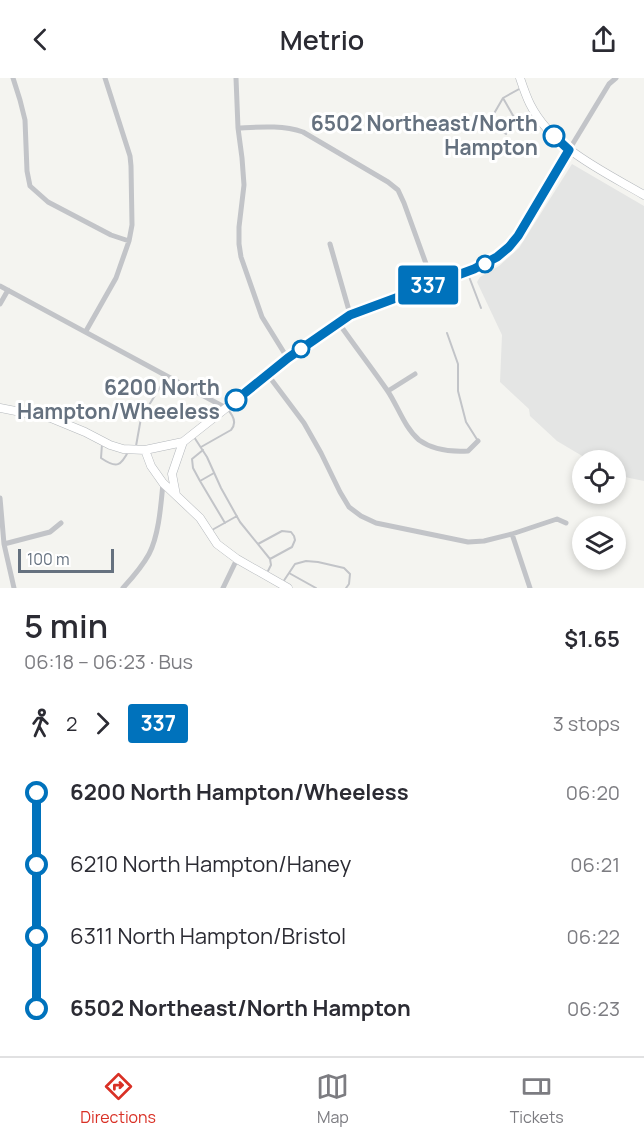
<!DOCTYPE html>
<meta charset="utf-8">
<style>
:root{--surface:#fff;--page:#f2f2f3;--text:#2b2b33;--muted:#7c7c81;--line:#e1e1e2;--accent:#d93025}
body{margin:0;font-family:Manrope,sans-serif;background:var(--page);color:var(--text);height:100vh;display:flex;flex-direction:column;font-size:22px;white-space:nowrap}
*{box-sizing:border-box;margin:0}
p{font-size:20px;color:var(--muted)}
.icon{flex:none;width:33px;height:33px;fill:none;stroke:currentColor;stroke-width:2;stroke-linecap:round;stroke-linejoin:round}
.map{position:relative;height:510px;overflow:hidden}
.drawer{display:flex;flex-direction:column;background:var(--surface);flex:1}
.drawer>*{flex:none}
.badge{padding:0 12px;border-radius:4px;font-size:21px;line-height:39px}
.buttons{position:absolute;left:572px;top:372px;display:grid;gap:12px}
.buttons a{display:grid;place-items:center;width:54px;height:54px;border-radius:50%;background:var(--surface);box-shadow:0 3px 9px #0003;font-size:30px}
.scale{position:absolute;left:18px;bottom:15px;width:96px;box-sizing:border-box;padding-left:6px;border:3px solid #65717f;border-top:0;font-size:16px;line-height:21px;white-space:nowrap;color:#65717f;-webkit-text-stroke:4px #fff;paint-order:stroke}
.map>.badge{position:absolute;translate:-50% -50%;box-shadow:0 0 0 3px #fff}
.legs{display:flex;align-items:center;gap:9px;height:66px;padding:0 24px;font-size:20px}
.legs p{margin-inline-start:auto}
.overview{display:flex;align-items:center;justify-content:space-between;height:102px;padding:0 24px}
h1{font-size:33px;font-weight:600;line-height:45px}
ul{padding:0 24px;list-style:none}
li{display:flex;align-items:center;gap:21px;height:72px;font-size:22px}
li i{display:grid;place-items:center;width:9px;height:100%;margin:0 8px;background:currentColor}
li i::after{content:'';width:15px;height:15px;margin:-8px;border:4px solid;border-radius:50%;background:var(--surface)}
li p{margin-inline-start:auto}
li:first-child i{background:linear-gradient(#0000 50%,currentColor 0)}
li:last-child i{background:linear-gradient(currentColor 50%,#0000 0)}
header{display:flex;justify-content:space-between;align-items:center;height:78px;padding:0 24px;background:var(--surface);font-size:27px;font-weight:600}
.menu{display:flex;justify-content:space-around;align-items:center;height:84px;border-top:2px solid var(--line);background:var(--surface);font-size:16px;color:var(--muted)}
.menu a{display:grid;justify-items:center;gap:3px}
.menu .on{color:var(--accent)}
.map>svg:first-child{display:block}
</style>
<header><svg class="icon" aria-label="back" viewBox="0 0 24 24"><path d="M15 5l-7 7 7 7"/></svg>Metrio<svg class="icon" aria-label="share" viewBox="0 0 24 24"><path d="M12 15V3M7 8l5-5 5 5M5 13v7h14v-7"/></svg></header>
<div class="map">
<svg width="644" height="510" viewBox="0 0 644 510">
<rect width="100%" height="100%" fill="#f4f4f0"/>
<!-- built -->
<path fill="#e4e5e4" d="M572,86L644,128V403L615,397V382H589L557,363L530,338L529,331L500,304L502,257L477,204L480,199L499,188L519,170Z"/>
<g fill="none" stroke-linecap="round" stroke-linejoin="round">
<defs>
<path id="secondary" d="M520,0C523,9 526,18 530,26C552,70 603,93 644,117
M0,330L51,340L85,354L110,367L123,371L145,372L183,364L288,281L350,236L473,191L497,179L509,169L518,158L569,72
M145,372L151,388L163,405L200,440L217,466L237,481L288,510
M176,417L172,396L183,364"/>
</defs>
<!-- secondary casing -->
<use href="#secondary" stroke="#b4b8bc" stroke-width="9"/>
<!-- lane -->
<path stroke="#c2c4c8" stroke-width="2" d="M503,20L515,41L506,56L488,46L503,20L521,10
M468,196L481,230
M447,255L458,286V313L466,344L478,363
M194,359L207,379L221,410L240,444L270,481L271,487L267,495
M102,366L101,380C117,391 121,388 129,372
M136,368L141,340L167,298
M201,369L231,352C237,345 233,337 227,331
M214,395L200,403L225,445
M200,403L193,390L192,381L203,372
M212,452L237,438
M258,466L282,453L291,454L294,458L295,462L292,469L270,481
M289,495L295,486L306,483L318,484L344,490L350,496L349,506L346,510
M283,504L289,495L316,510"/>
<!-- street -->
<path stroke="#c2c4c8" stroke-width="5" d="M13,0L20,22L25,42L27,93L30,108L48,124L111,157L129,163
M236,0L238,50L242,80L244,107L239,149V166L241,179L262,239L288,281
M238,50C260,49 282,47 303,54L388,104L398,112L404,125L433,205
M569,72L609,6L616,0
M330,166L350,236
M0,208L226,330
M0,226L8,212
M338,244C354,267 371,289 387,312C398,328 404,349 419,362C433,372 452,374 468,373L478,363
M86,253L116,200L129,163L132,147L131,88L130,78L105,0
M268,297L304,345L321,375L340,414L349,429L361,438L376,445L468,464L484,463L512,456L557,441L566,445
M388,313L415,296
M0,420L4,466L14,510
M512,456L530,510
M4,466L50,454L61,445
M123,510C133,499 142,489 149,476C159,457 161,426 163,405
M223,510L237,481"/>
<!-- secondary -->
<use href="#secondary" stroke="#fff" stroke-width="8"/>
</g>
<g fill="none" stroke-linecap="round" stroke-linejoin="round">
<defs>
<path id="line-1" d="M236,322L288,280L350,237L474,191L497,179L509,169L518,158L569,72L554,58"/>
</defs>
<!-- line-1 casing -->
<use href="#line-1" stroke="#fff" stroke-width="14"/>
<!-- line-1 -->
<use href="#line-1" stroke="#0072bc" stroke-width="9"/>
</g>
<!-- markers -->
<g fill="#fff" stroke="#0072bc" stroke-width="3">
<circle cx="554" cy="58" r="10"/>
<circle cx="485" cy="186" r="8"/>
<circle cx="301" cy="271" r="8"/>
<circle cx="236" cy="322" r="10"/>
</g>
<g text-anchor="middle" stroke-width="6" stroke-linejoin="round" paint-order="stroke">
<!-- stop labels -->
<g font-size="21" font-weight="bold" fill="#65717f" stroke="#fff" text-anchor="end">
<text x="538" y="53">6502 Northeast/North<tspan x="538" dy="24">Hampton</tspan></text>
<text x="220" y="317">6200 North<tspan x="220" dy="24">Hampton/Wheeless</tspan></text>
</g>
</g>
</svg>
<div class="buttons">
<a><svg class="icon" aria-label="locate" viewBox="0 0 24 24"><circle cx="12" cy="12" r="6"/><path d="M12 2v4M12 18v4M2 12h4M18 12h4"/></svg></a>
<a><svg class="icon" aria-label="layers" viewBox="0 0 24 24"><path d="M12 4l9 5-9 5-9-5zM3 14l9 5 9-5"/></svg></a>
</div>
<div class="scale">100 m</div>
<b class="badge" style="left:428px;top:207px;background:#0072bc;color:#fff">337</b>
</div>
<section class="drawer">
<div class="overview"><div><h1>5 min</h1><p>06:18 – 06:23 · Bus</p></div><b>$1.65</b></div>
<div class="legs"><svg class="icon" aria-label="walk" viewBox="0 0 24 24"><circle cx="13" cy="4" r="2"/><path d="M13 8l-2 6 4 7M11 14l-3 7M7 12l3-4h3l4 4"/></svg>2<svg class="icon" aria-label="forward" viewBox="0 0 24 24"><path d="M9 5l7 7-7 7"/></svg><b class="badge" style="background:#0072bc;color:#fff">337</b><p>3 stops</p></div>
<ul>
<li><i style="color:#0072bc"></i><b>6200 North Hampton/Wheeless</b><p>06:20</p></li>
<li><i style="color:#0072bc"></i><span>6210 North Hampton/Haney</span><p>06:21</p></li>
<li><i style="color:#0072bc"></i><span>6311 North Hampton/Bristol</span><p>06:22</p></li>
<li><i style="color:#0072bc"></i><b>6502 Northeast/North Hampton</b><p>06:23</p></li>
</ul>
</section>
<nav class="menu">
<a class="on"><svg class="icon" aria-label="directions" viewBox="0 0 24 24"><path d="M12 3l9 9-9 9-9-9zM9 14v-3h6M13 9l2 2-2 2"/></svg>Directions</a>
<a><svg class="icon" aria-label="map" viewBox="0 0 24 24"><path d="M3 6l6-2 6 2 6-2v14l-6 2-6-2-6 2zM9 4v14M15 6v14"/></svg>Map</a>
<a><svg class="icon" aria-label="tickets" viewBox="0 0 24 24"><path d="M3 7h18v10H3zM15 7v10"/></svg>Tickets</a>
</nav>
